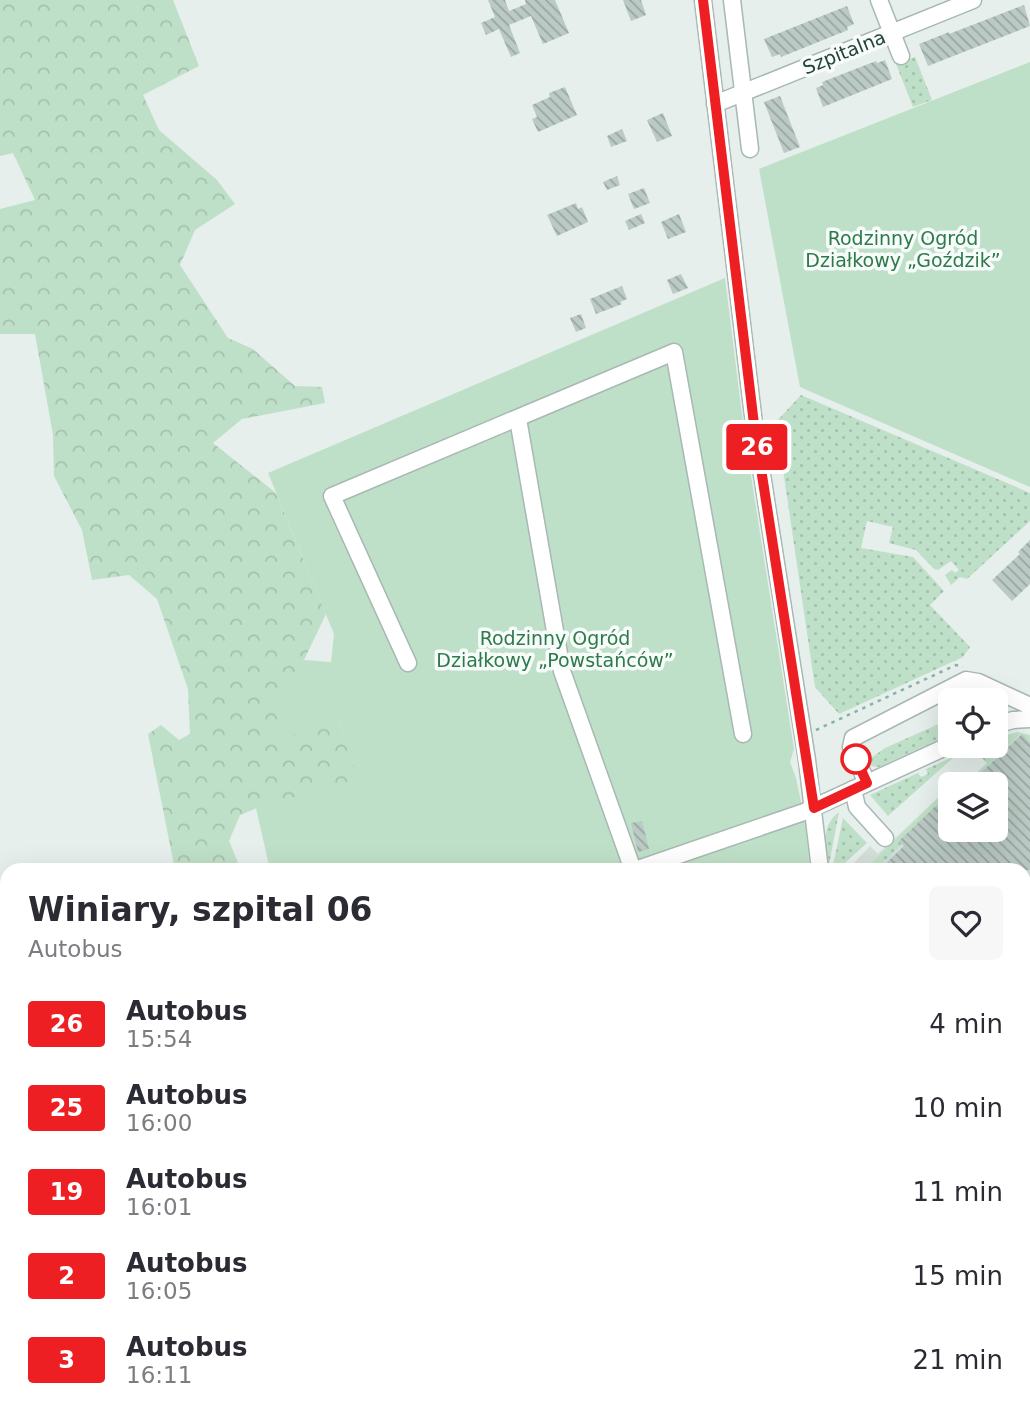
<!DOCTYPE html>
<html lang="pl">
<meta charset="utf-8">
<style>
:root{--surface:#fff;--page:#f7f7f7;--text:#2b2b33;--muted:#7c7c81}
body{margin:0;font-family:"DejaVu Sans",sans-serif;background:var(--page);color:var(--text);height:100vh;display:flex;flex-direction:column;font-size:26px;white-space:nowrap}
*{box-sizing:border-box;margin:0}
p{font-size:23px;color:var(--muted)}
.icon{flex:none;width:38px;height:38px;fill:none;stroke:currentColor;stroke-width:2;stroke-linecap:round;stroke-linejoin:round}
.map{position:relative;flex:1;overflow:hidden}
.details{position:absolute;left:0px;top:863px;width:1031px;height:555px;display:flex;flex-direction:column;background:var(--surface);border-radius:21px 21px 0 0;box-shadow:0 7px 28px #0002}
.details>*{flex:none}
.badge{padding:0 14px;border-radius:5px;font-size:24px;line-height:46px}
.tools{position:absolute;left:938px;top:688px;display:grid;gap:14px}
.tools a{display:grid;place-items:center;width:70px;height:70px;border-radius:10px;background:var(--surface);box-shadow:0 7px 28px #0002;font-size:35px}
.map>.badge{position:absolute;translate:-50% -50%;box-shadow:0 0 0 4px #fff}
.round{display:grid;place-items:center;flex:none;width:74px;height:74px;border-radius:10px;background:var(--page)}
.overview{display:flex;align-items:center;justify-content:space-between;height:119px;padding:0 28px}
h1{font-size:33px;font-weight:700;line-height:52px}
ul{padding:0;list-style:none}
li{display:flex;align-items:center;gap:21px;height:84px;padding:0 28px}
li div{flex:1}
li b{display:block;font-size:26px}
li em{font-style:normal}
li .badge{min-width:77px;font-weight:700;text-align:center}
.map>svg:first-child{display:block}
</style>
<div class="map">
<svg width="1030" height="1417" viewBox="0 0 1030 1417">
<defs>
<pattern id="grass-dots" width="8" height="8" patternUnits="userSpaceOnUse" patternTransform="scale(1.75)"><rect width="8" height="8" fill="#bfe0c8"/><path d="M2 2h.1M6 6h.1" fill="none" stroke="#a4c1ad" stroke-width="1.8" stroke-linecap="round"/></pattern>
<pattern id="forest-crowns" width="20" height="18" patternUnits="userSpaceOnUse" patternTransform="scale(1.75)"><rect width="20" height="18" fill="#bfe0c8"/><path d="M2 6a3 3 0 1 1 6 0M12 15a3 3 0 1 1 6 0" fill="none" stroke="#a4c1ad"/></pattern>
<pattern id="water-rules" width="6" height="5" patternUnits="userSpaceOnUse" patternTransform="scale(1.75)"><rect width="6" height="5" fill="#8ec9d4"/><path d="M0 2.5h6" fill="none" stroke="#74a5ad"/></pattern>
<pattern id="building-back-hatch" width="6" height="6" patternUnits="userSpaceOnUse" patternTransform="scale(1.75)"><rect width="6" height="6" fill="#bbcac4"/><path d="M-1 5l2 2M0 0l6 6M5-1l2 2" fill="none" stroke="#98a6a0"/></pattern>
</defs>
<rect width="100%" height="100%" fill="#e6efeb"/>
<!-- built -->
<path fill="#d4dfda" d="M1022,734L1030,743V1366L1024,1369V870H847L870,846L878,854L942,794L950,802V830H996V784H969Z"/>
<!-- grass -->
<path fill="url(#grass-dots)" d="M915,57L932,100L913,107L896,64Z
M801,395L1030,493V521L967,579L960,577L951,585L945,575L952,570L955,573L959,570L951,561L938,570L934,569L916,550L889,543L893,527L867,521L861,548L913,557L944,591L930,605L970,647L963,657L839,714L815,687L776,422Z
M950,719V734L879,767L871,766V758L885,748Z
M1017,732L1030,735V743L1021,734L969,784H965L987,763L980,756L983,754L982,746H996V738Z
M955,756L888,816L870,795L918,773L921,777L928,774L926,769Z
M942,794L948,800L950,798V802L942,810L937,806L900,842L902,844L875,870H864Z
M839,812L828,870C825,849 820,826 839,812Z
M843,818L867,843L837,870H832Z"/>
<!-- forest -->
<path fill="url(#forest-crowns)" d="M0,0H173L199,66L143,95L159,130L217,180L235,204L195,230L180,265L228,338L253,349L295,386L322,387L325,403L242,419L213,443L276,493L326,614L304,660L305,682L270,695L338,720L359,780L257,808L240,815L229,841L241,870H175L148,734L161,725L179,740L190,734L188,689L157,599L129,575L92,580L82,530L54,476L53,435L35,334H0V209L35,200L13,153L0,156Z"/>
<!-- garden -->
<path fill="#bfe0c8" d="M1030,62V487L800,387L759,169Z
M725,278L744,431L794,749L790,762L796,778L805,821L810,870H270L256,808L358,779L338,720L283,738L270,694L304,682V660L331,662L334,634L268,473Z
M1030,1379V1417H931L948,1411L1024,1410V1381Z
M593,1410H793V1411L791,1417H591Z
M523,1411H559L545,1417H525Z"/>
<!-- water -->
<path fill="url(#water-rules)" d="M0,953L7,967V1410H223L228,1417H0Z"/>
<!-- building -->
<path fill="url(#building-back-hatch)" d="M488,0H505L509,11L526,4L525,0H555L569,33L543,44L531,16L509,25L520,53L511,57L499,29L486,35L481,23L495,17Z
M623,0H641L646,15L631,21Z
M1024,5L1030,26L928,66L919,44L949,32V34Z
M847,6L854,24L847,27L848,30L781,57L780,54L772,57L764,39Z
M885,60L892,79L823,107L816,88L823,85L822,82L876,61L877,63Z
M565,87L577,115L538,132L532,119L537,117L532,105L550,97L549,93Z
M780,96L800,147L784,153L764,102Z
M663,113L672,136L657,142L647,120Z
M622,129L627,141L611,147L607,136Z
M617,176L620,185L607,190L603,182Z
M644,188L650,203L634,209L628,194Z
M576,203L578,209L582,207L588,222L557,236L547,215Z
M641,214L645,223L629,230L625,221Z
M679,214L686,232L668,239L661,222Z
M681,274L688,288L673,294L667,280Z
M622,286L627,299L620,302L622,304L596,314L590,299Z
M581,314L586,328L576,332L570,318Z
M1030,540V584L1012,601L992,580L1020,554L1018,552Z
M1022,734L1030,743V870H926L921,864L914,870H879L904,846L899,841L937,805L942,810L950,802V830H996V784H969Z
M642,821L649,849L638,852L631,823Z"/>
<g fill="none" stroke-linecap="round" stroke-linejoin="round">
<defs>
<path id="minor" d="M703,0L754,424L807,760L820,870
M732,0L750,149
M879,0L901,56
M715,104L973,0
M518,419L562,671L633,870
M408,663L332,496L674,352L743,734
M996,725L1013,720L1030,719
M867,783L851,747L853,738L966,680L978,682L1030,706
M853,789L857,807L885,838
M635,870L804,812L950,745
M1024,1204L1028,1208L1030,1207
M807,1417L809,1410"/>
</defs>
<!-- minor casing -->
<use href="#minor" stroke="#a8b8b2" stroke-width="19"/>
<!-- path -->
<path stroke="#86b3a5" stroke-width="2.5" stroke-dasharray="3.5 5" stroke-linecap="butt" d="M816,730L956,665L963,667
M1024,1373L1030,1370
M415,1410L417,1417
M914,1417L932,1410"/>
<!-- minor -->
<use href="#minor" stroke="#fff" stroke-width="16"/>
</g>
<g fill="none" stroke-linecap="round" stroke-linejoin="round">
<defs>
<path id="line" d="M703,0L754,424L814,808L867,783L856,759"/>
</defs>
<!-- line casing -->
<use href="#line" stroke="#fff" stroke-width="16"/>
<!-- line -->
<use href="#line" stroke="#ee1f23" stroke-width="10"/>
</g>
<!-- markers -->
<circle fill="#fff" stroke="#ee1f23" stroke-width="3.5" cx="856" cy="759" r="14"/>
<g text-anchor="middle" stroke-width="7" stroke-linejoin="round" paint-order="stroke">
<!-- street labels -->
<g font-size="19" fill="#24423a" stroke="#f7fbf9">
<text transform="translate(844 52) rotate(-22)" y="7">Szpitalna</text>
</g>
<!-- park labels -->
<g font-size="19" fill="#2d7a4b" stroke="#f7fbf9">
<text x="903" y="245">Rodzinny Ogród<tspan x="903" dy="22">Działkowy „Goździk”</tspan></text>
<text x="555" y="645">Rodzinny Ogród<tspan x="555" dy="22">Działkowy „Powstańców”</tspan></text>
</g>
</g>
</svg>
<div class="tools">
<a><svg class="icon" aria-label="locate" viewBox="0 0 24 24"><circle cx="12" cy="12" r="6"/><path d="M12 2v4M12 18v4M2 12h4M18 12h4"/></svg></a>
<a><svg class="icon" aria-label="layers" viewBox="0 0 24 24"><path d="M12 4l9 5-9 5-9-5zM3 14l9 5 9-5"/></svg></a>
</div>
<b class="badge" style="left:757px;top:447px;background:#ee1f23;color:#fff">26</b>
<section class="details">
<div class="overview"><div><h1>Winiary, szpital 06</h1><p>Autobus</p></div><a class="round"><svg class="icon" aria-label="heart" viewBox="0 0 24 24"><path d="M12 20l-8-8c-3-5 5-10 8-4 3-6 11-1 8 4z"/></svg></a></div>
<ul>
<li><span class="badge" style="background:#ee1f23;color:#fff">26</span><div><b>Autobus</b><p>15:54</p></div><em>4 min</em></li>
<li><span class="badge" style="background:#ee1f23;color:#fff">25</span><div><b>Autobus</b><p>16:00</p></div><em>10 min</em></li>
<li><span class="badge" style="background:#ee1f23;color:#fff">19</span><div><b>Autobus</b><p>16:01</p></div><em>11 min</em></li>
<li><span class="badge" style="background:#ee1f23;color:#fff">2</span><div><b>Autobus</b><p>16:05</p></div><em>15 min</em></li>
<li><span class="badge" style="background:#ee1f23;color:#fff">3</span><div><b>Autobus</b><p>16:11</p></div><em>21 min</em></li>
</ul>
</section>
</div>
